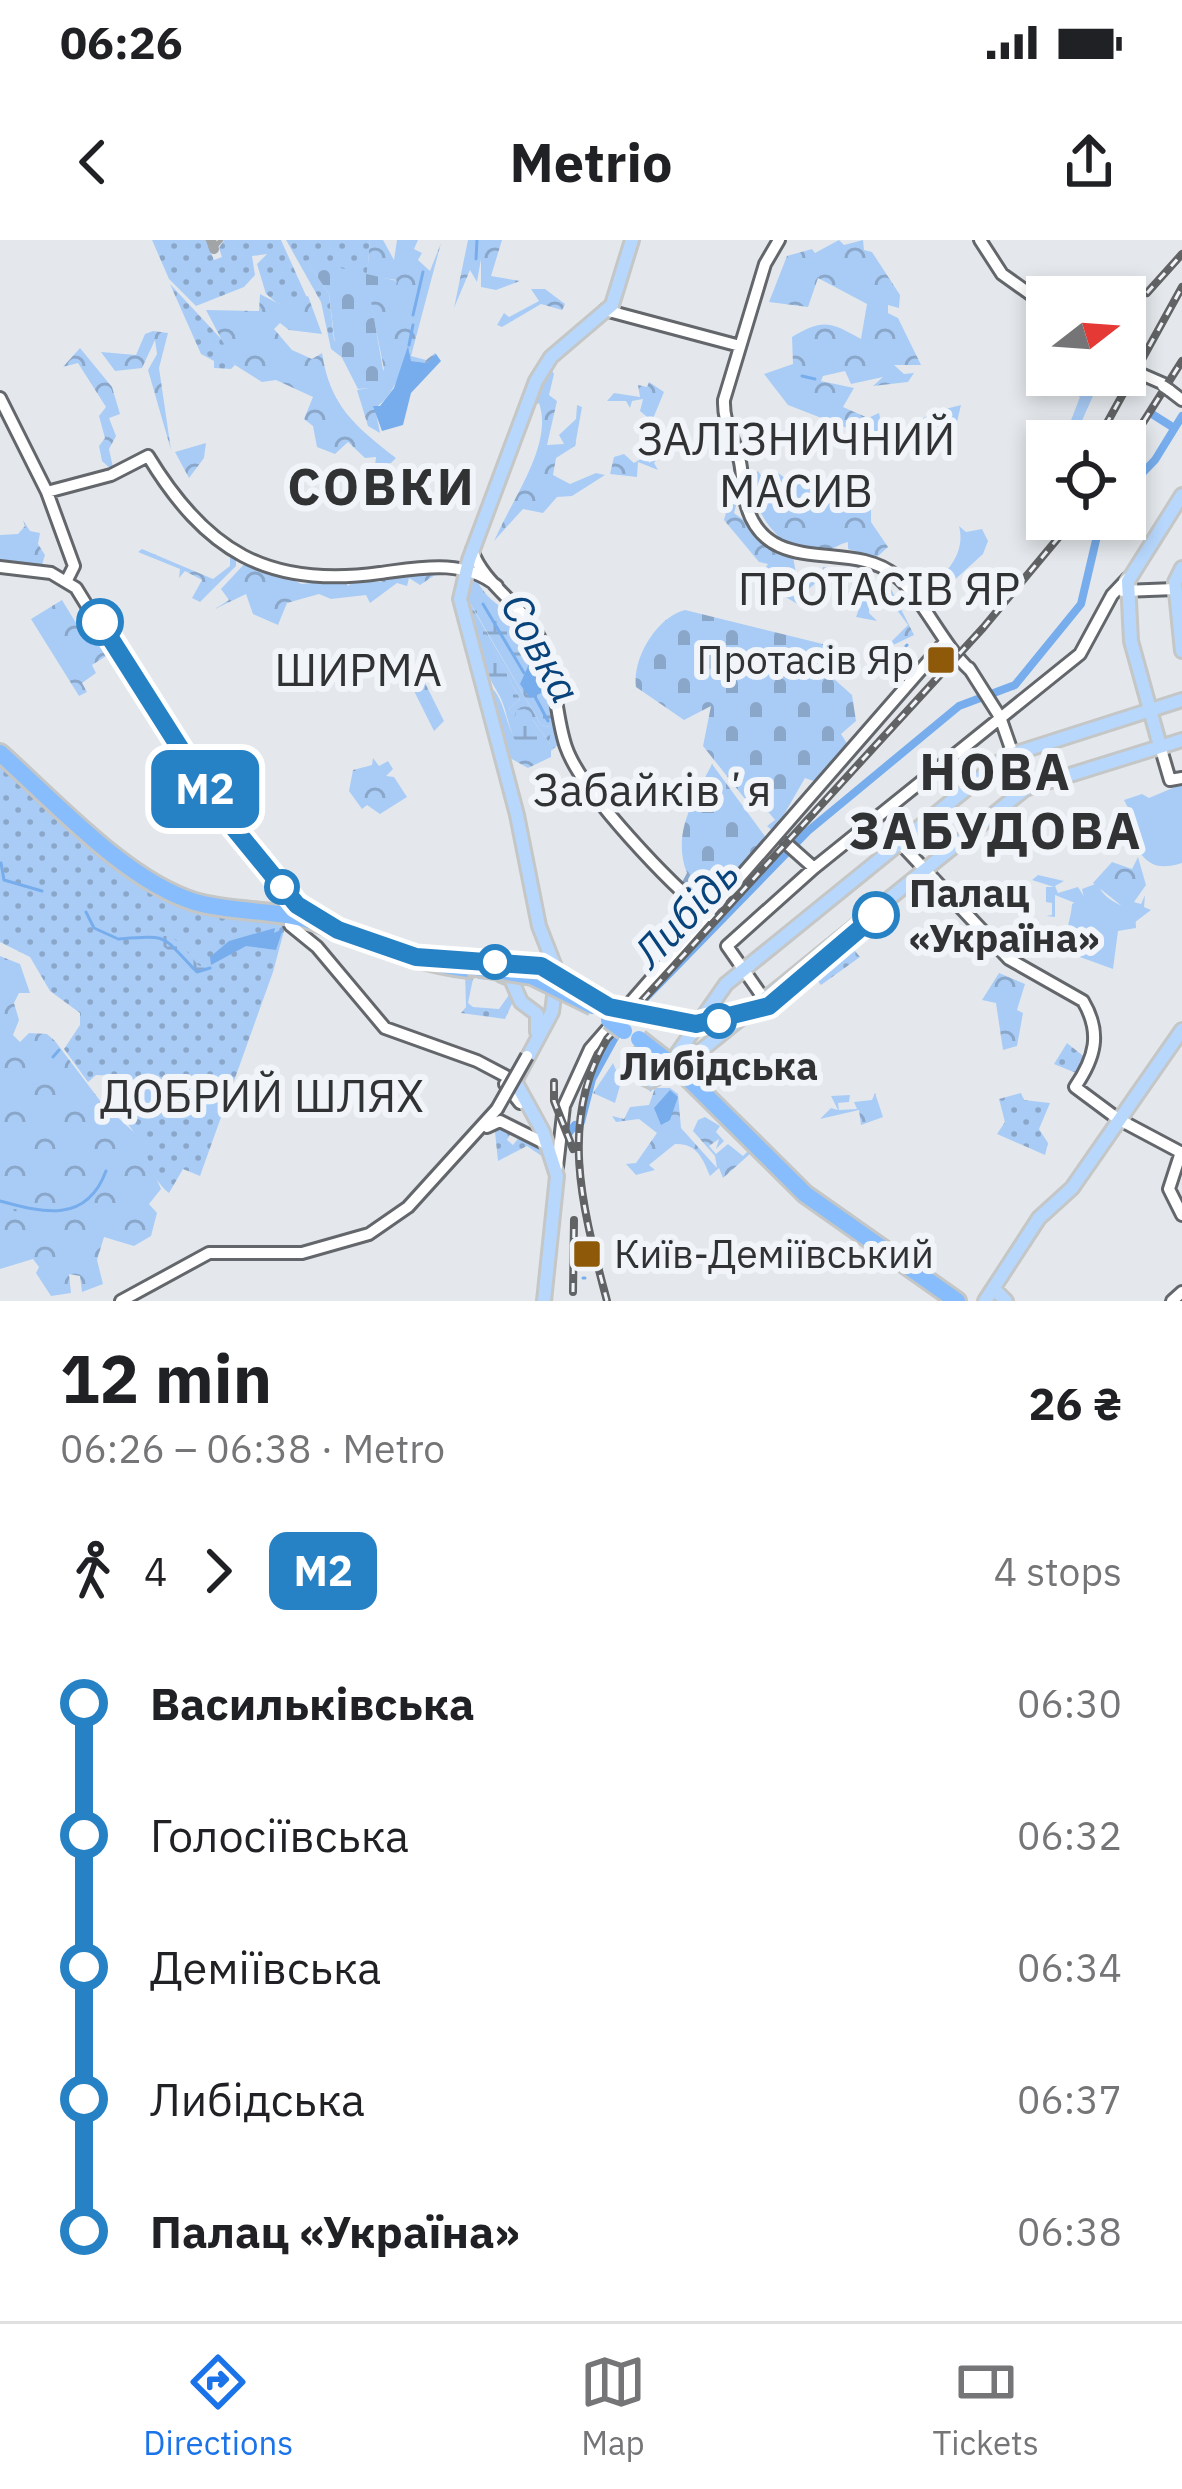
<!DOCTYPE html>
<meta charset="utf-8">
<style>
:root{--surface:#fff;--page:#f6f6f6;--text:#202124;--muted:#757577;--line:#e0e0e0;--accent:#1a73e8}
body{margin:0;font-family:"IBM Plex Sans",sans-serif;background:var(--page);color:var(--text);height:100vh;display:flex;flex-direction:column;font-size:45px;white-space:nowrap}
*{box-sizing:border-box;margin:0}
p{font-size:39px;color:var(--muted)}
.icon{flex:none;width:66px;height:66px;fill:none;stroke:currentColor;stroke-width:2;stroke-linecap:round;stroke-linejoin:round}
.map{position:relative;height:1061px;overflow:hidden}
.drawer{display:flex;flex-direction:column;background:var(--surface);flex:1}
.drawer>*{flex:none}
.badge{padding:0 24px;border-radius:18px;font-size:42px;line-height:78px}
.needle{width:78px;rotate:73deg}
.buttons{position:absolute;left:1026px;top:36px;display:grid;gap:24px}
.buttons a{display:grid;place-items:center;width:120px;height:120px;border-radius:0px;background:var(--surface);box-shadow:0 6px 18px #0003;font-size:60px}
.map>.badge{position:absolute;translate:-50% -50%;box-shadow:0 0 0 6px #fff}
.legs{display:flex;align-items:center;gap:18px;height:132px;padding:0 60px;font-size:39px}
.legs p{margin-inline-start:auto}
.headline{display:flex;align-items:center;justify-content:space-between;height:204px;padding:0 60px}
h1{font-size:66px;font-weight:700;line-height:90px}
ul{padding:0 60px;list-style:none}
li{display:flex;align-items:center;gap:42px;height:132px;font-size:45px}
li i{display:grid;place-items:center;width:18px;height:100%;margin:0 15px;background:currentColor}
li i::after{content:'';width:30px;height:30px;margin:-15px;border:9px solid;border-radius:50%;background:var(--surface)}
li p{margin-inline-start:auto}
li:first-child i{background:linear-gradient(#0000 50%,currentColor 0)}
li:last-child i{background:linear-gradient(currentColor 50%,#0000 0)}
.status{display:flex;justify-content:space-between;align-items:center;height:84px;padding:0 60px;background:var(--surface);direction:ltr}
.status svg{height:33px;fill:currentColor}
header{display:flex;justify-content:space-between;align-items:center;height:156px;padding:0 60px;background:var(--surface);font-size:54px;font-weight:700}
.tab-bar{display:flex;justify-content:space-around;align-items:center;height:168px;border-top:3px solid var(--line);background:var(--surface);font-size:33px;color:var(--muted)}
.tab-bar a{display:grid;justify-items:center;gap:6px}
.tab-bar .selected{color:var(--accent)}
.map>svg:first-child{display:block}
</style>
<div class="status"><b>06:26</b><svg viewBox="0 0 49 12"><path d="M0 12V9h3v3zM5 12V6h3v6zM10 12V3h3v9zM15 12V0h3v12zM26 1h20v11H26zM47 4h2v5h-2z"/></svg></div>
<header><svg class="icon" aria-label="back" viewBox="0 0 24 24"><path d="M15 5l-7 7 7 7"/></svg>Metrio<svg class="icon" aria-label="share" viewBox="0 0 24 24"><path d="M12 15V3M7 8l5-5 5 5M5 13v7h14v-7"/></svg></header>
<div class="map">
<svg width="1182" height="1061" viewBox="0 0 1182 1061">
<defs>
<pattern id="green-dots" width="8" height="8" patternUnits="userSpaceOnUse" patternTransform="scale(3)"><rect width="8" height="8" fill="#a9ccf6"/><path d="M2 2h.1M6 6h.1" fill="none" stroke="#8aa6c8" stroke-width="1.8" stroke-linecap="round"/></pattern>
<pattern id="forest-crowns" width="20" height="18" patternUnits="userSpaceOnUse" patternTransform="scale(3)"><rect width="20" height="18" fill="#a9ccf6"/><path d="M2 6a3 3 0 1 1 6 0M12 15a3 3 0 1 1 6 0" fill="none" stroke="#8aa6c8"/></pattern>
<pattern id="wetland-marsh" width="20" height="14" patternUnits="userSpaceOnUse" patternTransform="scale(3)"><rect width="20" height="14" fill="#a9ccf6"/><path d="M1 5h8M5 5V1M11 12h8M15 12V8" fill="none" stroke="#8aa6c8"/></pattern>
<pattern id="cemetery-stones" width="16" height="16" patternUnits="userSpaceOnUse" patternTransform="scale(3)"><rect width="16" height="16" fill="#a9ccf6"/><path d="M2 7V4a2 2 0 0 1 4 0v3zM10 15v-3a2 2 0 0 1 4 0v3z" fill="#8aa6c8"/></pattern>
</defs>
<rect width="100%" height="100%" fill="#e4e8ec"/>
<!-- green -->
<path fill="url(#green-dots)" d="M152,0H206L214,20L222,17L219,8L224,0H281L308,60L278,64L266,54L257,24L267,14L252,16L255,35L244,47L196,66L169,39Z
M286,0H370L367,36L307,21L329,54L334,100L344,119L331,109L321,62Z
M170,44L225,103L235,125L231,129L214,128V121L201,114Z
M0,518L158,651L287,680L273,732L200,936L183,929L169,953C143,932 147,897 118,875L129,863L127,836L96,835L88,842L64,809L80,785V773L50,751L30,717L0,702Z
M845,699L860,717L821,745L808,730Z
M465,732L474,734L468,763L473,767L499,769L511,752L503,741L478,739L476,734L508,738L516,755L505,779L461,773L466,767Z
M1067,803L1087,819L1081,835L1054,824Z
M1021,853L1024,860L1050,863L1039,889L1048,903L1045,915L997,894L1005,882L999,859Z
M493,883L512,891L507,900L513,905L520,896L542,905L546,919L527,906L498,921L495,892L486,893Z"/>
<!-- forest -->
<path fill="url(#forest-crowns)" d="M370,0H383L394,20L397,0H418L414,9L422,13L418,20L430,31L441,3L411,116L426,120L435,113L437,115L427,123L411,121L408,117L411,108C401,129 395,155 375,168L380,193L368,186L357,150L375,147L384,129L369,54L397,40L367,36Z
M468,0H502L491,36L520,41L496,50L481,47V19L477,42L470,30L454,68Z
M839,0L844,5L863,0L864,10L872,12L900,55L899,68L888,65V73L898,78L921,125H894L904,134L914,133L908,142L873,146L883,137L851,144L845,131L823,136L821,141L854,148L843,167L868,178L879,173L885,201L934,172L961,165L956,186L928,190L924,203H886L863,194L868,190L864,183L851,185H864L860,193L788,165L764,134L793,124L792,97C823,78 831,82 861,99L867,64L818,38L808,67L769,62L787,16L812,9L815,13Z
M531,49H545L565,64L562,70L541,64L502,87L497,85L504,73L509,77L539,61Z
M260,54L279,64L308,56L322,94L289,90L280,83L274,89L292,110L312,119L322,113C330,166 355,186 396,218L391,223L375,225L376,217L365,218L348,202L335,214L317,207L313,186L304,179L313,157L276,140L262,142L235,125L206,70L259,71Z
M153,91L168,93L159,128L171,210L148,130L157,114L155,100L142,128L115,131L101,112L136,115L145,94Z
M80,108L112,147L120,174L109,178L116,196L109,209L114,232L102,221L99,206L105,198L99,176L106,167L78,123L63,127Z
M549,126L554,134L549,155L557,161L547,205L564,204L559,195L576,179L577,165L582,167L575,206L556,218L553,235L570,244L596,233L605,235L572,256L557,257L543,273L523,269L494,301C515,254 553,204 539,163L530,168Z
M1065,135L1097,147L1109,138L1096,149L1073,201H1063L1080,157L1064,147Z
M649,142L664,152L652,181L640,171L643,159L632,161L630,168L626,161H607L614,153L640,157L638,145L647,147Z
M206,203L204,218L189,238L175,212Z
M643,204H649V223L663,212L654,223L658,230L638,222L637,237L610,234L614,217L624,214L634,223L644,217Z
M758,231L766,243L778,233L792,243L813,241L816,249L861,257L862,273L871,269V282L888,307L877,317L848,309V302C839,304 832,310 824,311C781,318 755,272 748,238Z
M740,251L734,273L793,317L796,333L821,334L823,327L835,328L798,357L811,372L772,349L763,331L768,324L759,322L724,280L730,258Z
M23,280L30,291L40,293L38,304L45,315L41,328L0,322V295L18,294L25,286Z
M959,286L966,292L982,289L988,301L983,314L938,355L932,344C952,329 965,309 959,286Z
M142,309L213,339L230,326V317L236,318V326L200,362L192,358L202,340L185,331L179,338L180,329L138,312Z
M247,321L302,344L343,339L348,346L354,340L380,342L389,336L438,333L420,345L409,338L407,346L397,343L370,363L366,355L331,359L319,354L287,363L278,385L253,374L246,354L215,369L229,360L221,349Z
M855,331L889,345L914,395L883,410L908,385L877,343L869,349V373L877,381L856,377L866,349L857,341L849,354Z
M62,360L76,383L88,376L111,413L92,425L96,433L82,443L87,452L79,456L31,379Z
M469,362L541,485L550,487V504L533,480L514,477L509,469L520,459Z
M419,431L444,481L434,491L407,437Z
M489,445C507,460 504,488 521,508L551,509V517L528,528L510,518Z
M373,518L379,526L388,521L393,529L386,536L394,537L407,557L380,574L367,565L362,569L349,551L353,530L372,525Z
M1138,617L1146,645L1134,662L1141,664L1145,655L1144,667L1151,670L1134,683L1128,671L1093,643L1112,622L1132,629Z
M1038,635L1064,641L1055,646L1058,653L1078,647L1085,658L1075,663L1055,655V677L1046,676L1052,675V663L1046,662V647H1054L1032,640Z
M0,716L20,724L30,753H19L14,763L19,780L13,795L20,802L29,793L47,794L55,801L101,862L138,896L161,949L149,964L157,973L151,996L134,1006L104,997L97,1020L103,1044L82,1052L80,1036L69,1034L71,1053L51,1056L36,1033L39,1027L33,1019L0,1029Z
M999,733L1025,744L1017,770L1023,773L1017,806L1003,810L996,763L982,760Z
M613,823L616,830L630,831L634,840L652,848L651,852C643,845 636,844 631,835L621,842L615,863L593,853Z
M655,848H670L678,854L681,888L717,928L715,916L693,891L698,880L705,877L720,886L716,892L724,901L716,909L719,899L709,906L716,914L728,904L743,916L749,910L738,898L751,913L723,938L719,928L710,936C703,919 697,903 675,904L649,925L655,930L636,935L626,924L636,923L657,893L639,879L616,882L612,876L624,879L630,867L649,865Z
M875,853L883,877L861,885L859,870L820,879L831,868L838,870L831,856L850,855L849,862L838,863L839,870L857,869L854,862L872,860Z"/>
<!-- wetland -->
<path fill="url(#wetland-marsh)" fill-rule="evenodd" d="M477,340C488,364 506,367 524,385C552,414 554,465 560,503L544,517C507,519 512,476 498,453C479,420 466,386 468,345ZM469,361L541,485L550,487V504L525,469L516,470L515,477L509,469L520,459Z
M158,689L180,703L198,725L211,730L201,736L163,706L139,704L127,696Z
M0,956L24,957L26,964L48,975L69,965L47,980L0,967Z"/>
<!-- cemetery -->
<path fill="url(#cemetery-stones)" d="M306,20L397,41L395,51L370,55L386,147L358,149L335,104L329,54Z
M685,370L831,406L824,430L852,455L856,481L841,494L848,505L819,543L805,538L774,592L767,586L775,580L761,563L753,569L703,506L711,466L684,480L636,447C632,418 657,377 685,370Z
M712,524L767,599L716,666H704L680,646L687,633C671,593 695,558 712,524Z"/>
<!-- pitch -->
<path fill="#a9ccf6" d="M1182,544V623C1162,629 1150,628 1138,610L1130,614L1134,605L1127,587L1135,581L1124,560L1142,554L1149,558Z
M1098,643C1102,660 1123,666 1135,671L1136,688L1118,691L1113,729L1066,712C1063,695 1071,681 1072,664L1084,658L1082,649Z"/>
<!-- water -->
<path fill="#77adec" d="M408,106L411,121L427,123L436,114L441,121L411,153L403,185L382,191L373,166H380L394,148Z
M529,424L548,450L530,458L520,444Z
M275,688L274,693L283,689L276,710L246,706L211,725L210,717L229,701Z
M670,850L678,857L670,880L661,885L654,868Z"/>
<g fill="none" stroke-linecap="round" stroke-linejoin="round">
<!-- stream -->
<path stroke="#77adec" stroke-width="3" d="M476,19L477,0
M413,75L423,32
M409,105L413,85
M802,136L815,139
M483,364L524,433
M1054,396H1057
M906,406L907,405
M1013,446L1014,448
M533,453L548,481
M977,458V459
M1,623L4,640L42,651
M86,672L94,688L116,698
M118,699C173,695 160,695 197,732L210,728
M53,817L59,810
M0,961C41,972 86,985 106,931
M583,1038H585"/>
<!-- river -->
<path stroke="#77adec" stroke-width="8" d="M1152,174L1171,186
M1125,251L1155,220L1182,176
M581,882L592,839L625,779L808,591L959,466L1015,445L1081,364L1101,279
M564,899L575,885"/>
<!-- taxiway -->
<path stroke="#a2a5a8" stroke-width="4.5" d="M208,0L215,7L221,0"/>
<!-- runway -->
<path stroke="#a2a5a8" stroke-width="10" d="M211,0L214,9"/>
<defs>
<path id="secondary" d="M779,0L765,24L724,160C723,185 735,199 740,222C743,237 742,252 747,267C769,339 851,298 896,336C924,359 941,403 970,430
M980,0L1002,34L1047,66
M605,70L740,106
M1125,127L1164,144
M1169,150L1182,160
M0,158L47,252L74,326L67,340
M47,252L111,235L148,216C205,310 267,349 380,333C419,328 463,318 497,346
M472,310C483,344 524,366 540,399C557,433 554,472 566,507C582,553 671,645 710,676
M0,327L51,333L76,348L205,557L287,655L315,675
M1123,351L1175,349
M969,428L1000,477L1025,549
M1160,506L1170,540L1182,538
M899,602L1009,719L1083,761C1102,793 1095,818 1075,847L1118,879L1182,913
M787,604L814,628
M290,675V685L317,707L385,788L477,821L515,841
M764,759L727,706L814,628L1080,414L1112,355L1128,338
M505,844L520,863
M487,887L500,881L544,903
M1181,912L1169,949L1182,975
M557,927L564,866L590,809L945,402
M121,1061L209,1013H302L369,994L408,967L497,869
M1172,1061L1182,1052"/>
<path id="primary" d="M1182,328L1175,342L1182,411
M1160,506L1131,401L1128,341L1182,255
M486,723L541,728L547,721
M501,735L511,739L521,762L537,774V792
M658,817L639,821L642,837L651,841L663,834L726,744L1007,516L1182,460
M673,833L1025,549L1182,500
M996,1051L1006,1061
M544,1061L557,936L543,892L515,841L552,772L557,732L539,686L517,575L460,359L469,320L536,141L551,117L612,65L632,0
M985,1061L1039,978L1072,948L1182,790"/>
<path id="highway" d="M0,513C54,561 126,641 195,662C233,673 274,669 312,681C365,699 414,723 469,729
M684,834L805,954L957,1061"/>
</defs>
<!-- secondary casing -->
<use href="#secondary" stroke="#63666a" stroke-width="16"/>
<!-- primary casing -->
<use href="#primary" stroke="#c5c6c6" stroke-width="18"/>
<!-- highway casing -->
<use href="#highway" stroke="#c5c6c6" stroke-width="22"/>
<!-- secondary -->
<use href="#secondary" stroke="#fff" stroke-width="10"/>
<!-- primary -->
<use href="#primary" stroke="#b7d7fd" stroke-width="12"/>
<!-- highway -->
<use href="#highway" stroke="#87bdfc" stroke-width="16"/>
<defs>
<path id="rail" d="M1147,53L1182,14
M1097,201L1182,47
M1125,211L1182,121
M554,842V861L573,909
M573,1052L574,980
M607,1061C584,973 557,883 607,799L983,388L1074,279"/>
</defs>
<!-- rail casing -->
<use href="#rail" stroke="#606264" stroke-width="8"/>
<!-- rail -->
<use href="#rail" stroke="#f1f5f9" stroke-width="3" stroke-dasharray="9" stroke-linecap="butt"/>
<defs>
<path id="secondary-bridge" d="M1163,146L1169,150
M497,869L527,816"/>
<path id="highway-bridge" d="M469,726L532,736L593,766
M609,780L624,791
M639,799L684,834"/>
</defs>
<!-- secondary-bridge casing -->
<use href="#secondary-bridge" stroke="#63666a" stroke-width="16" stroke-linecap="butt"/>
<!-- highway-bridge casing -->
<use href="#highway-bridge" stroke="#c5c6c6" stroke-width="22" stroke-linecap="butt"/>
<!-- secondary-bridge -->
<use href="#secondary-bridge" stroke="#fff" stroke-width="10"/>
<!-- highway-bridge -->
<use href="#highway-bridge" stroke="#87bdfc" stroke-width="16"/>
</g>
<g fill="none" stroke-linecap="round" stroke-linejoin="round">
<defs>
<path id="line-1" d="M100,382L220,571L297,665L338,690L416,717L541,726L609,767L696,784L769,766L876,675"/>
</defs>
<!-- line-1 casing -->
<use href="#line-1" stroke="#fff" stroke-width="27"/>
<!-- line-1 -->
<use href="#line-1" stroke="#2782c5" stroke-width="18"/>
</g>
<!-- markers -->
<g fill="#fff" stroke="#2782c5" stroke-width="6">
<circle cx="100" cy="382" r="21"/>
<circle cx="282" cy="647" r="15"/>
<circle cx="876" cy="675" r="21"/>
<circle cx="495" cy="722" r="15"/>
<circle cx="719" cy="781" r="15"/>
</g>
<g fill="#8e5a0a" stroke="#f1f5f9" stroke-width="4.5">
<rect x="926" y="405" width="30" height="30" rx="6"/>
<rect x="572" y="999" width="30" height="30" rx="6"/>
</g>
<g text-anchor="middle" stroke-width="12" stroke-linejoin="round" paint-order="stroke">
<!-- poi labels -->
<g font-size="39" fill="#313234" stroke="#f1f5f9" text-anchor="end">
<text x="914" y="434">Протасів Яр</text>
<text x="614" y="1028" text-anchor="start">Київ-Деміївський</text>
</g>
<!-- stop labels -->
<g font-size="39" font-weight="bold" fill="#313234" stroke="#f1f5f9" text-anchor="start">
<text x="909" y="667">Палац<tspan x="909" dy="45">«Україна»</tspan></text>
<text x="719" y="840" text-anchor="middle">Либідська</text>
</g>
<!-- water labels -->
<g font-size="42" font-style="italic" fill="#08437c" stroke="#f1f5f9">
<text transform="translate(541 408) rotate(61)" y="15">Совка</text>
<text transform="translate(686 673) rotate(-46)" y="15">Либідь</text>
</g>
<!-- quarter labels -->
<g font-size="45" fill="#313234" stroke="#f1f5f9">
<text x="796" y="215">ЗАЛІЗНИЧНИЙ<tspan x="796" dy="52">МАСИВ</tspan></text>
<text x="879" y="365">ПРОТАСІВ ЯР</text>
<text x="358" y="446">ШИРМА</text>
<text x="652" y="566">Забайківʼя</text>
<text x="262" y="872">ДОБРИЙ ШЛЯХ</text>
</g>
<!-- district labels -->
<g font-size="51" font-weight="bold" letter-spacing="3" fill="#313234" stroke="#f1f5f9">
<text x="382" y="265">СОВКИ</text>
<text x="996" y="550">НОВА<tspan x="996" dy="59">ЗАБУДОВА</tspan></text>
</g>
</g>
</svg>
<div class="buttons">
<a><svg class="needle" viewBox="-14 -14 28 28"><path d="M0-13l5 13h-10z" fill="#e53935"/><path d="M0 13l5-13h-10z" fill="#757577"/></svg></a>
<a><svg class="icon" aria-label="locate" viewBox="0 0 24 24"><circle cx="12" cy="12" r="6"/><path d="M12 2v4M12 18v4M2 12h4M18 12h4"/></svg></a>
</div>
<b class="badge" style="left:205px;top:549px;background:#2782c5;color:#fff">M2</b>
</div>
<section class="drawer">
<div class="headline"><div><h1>12 min</h1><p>06:26 – 06:38 · Metro</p></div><b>26 ₴</b></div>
<div class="legs"><svg class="icon" aria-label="walk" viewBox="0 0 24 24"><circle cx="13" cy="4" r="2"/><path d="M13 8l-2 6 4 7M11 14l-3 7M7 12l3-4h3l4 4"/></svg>4<svg class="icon" aria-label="forward" viewBox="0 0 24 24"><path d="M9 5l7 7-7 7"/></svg><b class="badge" style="background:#2782c5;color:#fff">M2</b><p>4 stops</p></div>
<ul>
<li><i style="color:#2782c5"></i><b>Васильківська</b><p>06:30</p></li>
<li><i style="color:#2782c5"></i><span>Голосіївська</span><p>06:32</p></li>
<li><i style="color:#2782c5"></i><span>Деміївська</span><p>06:34</p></li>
<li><i style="color:#2782c5"></i><span>Либідська</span><p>06:37</p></li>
<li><i style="color:#2782c5"></i><b>Палац «Україна»</b><p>06:38</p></li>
</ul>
</section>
<nav class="tab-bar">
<a class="selected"><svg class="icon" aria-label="directions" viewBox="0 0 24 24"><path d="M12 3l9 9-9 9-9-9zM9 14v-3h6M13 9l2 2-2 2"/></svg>Directions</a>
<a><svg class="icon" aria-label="map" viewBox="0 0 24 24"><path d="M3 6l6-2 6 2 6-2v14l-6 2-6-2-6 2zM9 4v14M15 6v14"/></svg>Map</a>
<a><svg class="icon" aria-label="tickets" viewBox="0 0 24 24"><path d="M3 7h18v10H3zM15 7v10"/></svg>Tickets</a>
</nav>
